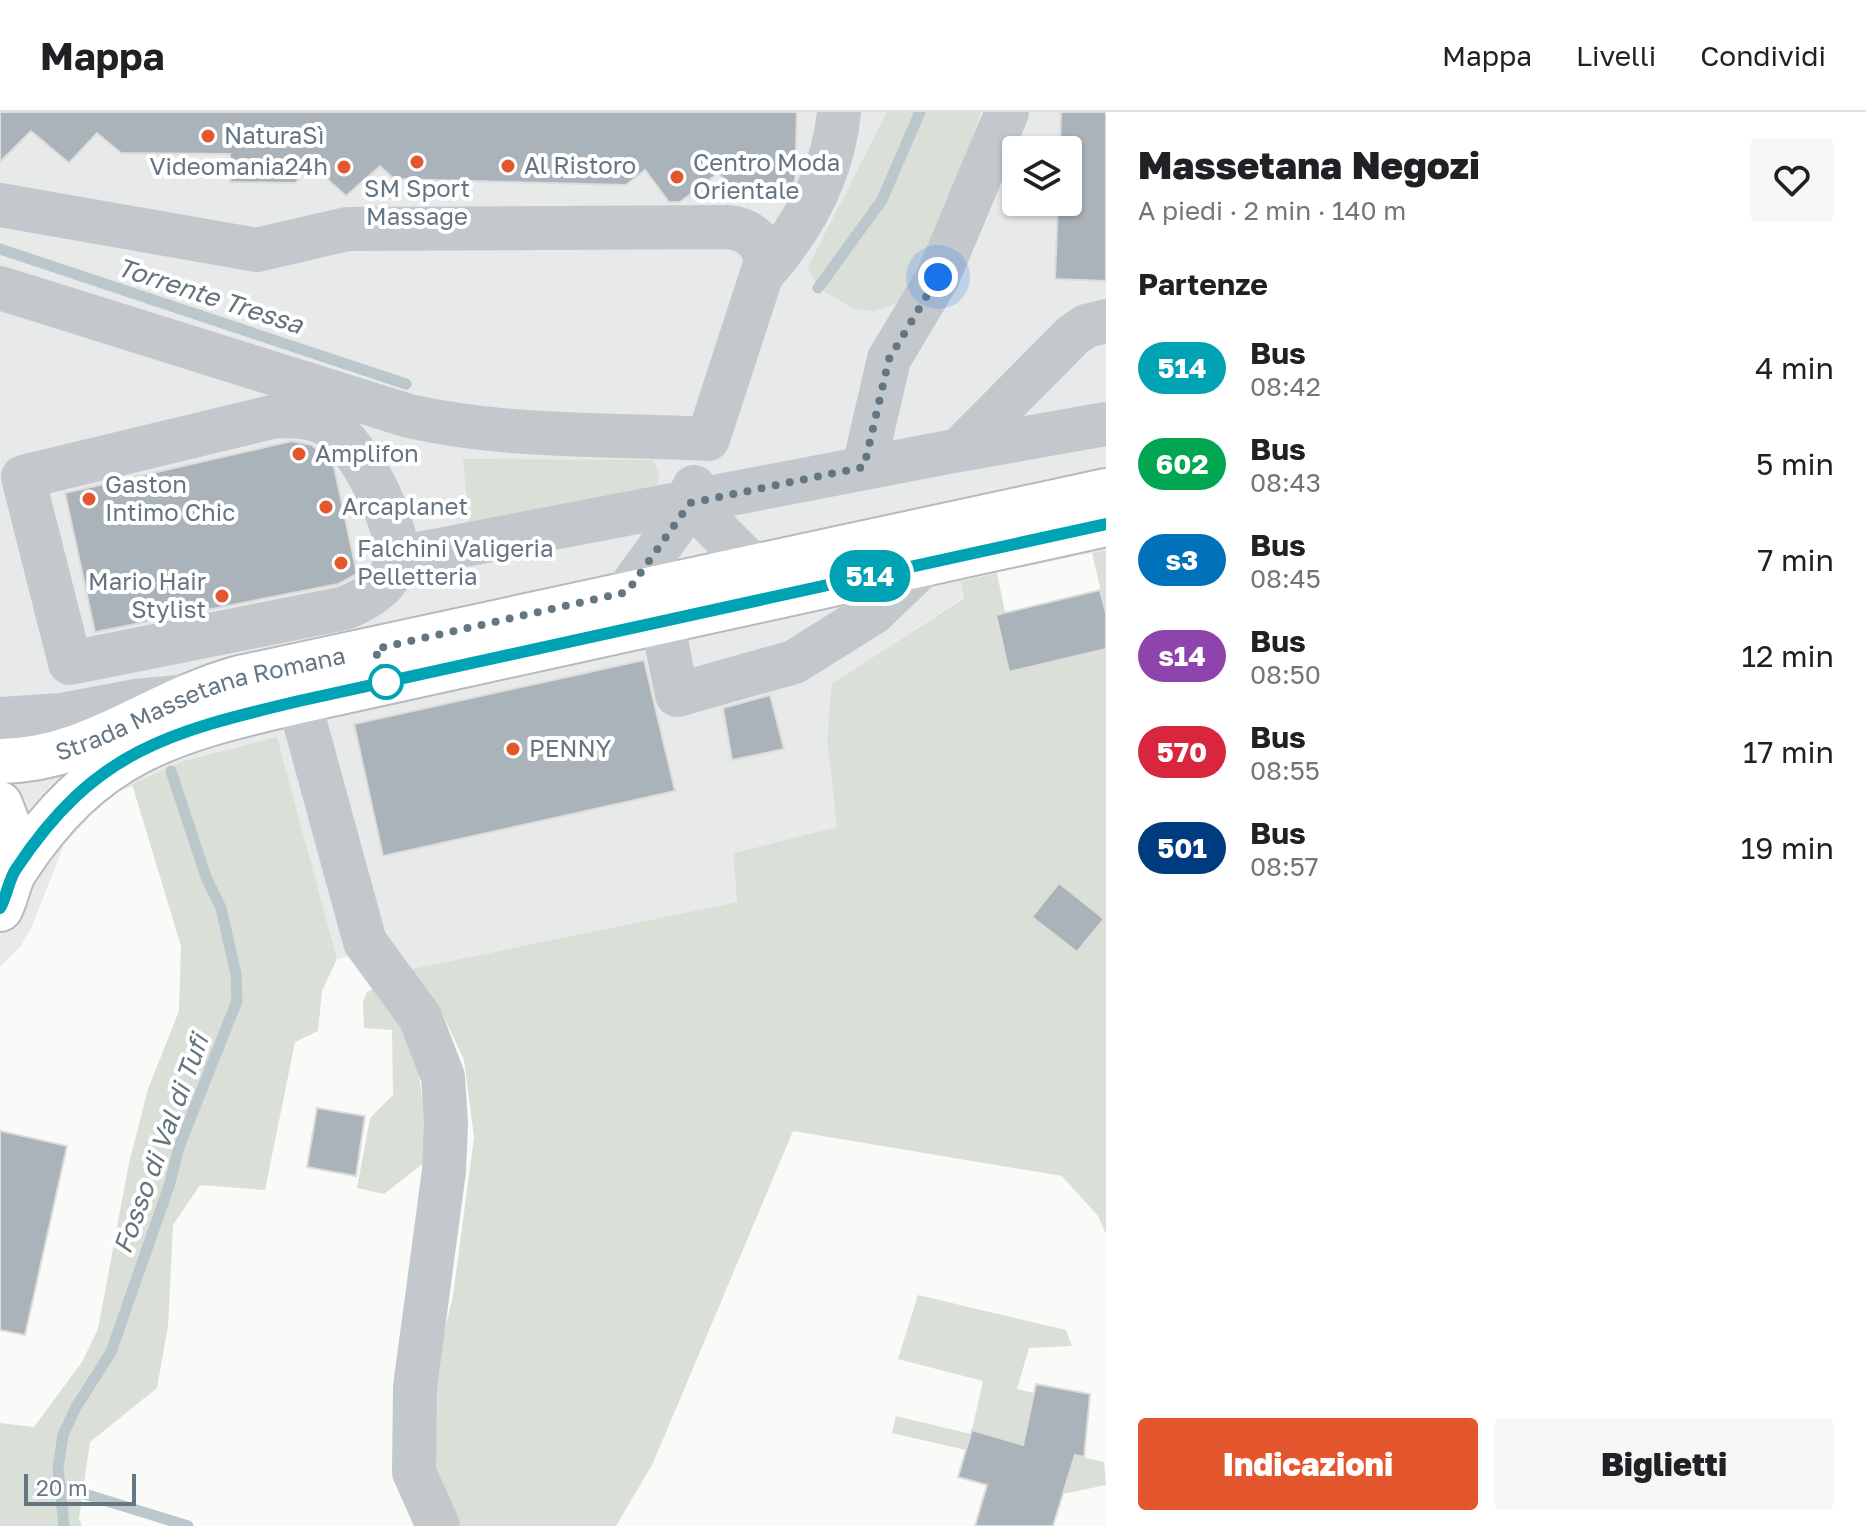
<!DOCTYPE html>
<html lang="it">
<meta charset="utf-8">
<style>
:root{--surface:#fff;--page:#f6f6f6;--text:#202124;--muted:#757577;--line:#e0e0e0;--accent:#e4572e}
body{margin:0;font-family:"Golos Text",sans-serif;background:var(--page);color:var(--text);height:100vh;display:flex;flex-direction:column;font-size:30px;white-space:nowrap}
*{box-sizing:border-box;margin:0}
p{font-size:26px;color:var(--muted)}
.icon{flex:none;width:44px;height:44px;fill:none;stroke:currentColor;stroke-width:2;stroke-linecap:round;stroke-linejoin:round}
.map{position:relative;flex:1;overflow:hidden}
.side{display:flex;flex-direction:column;background:var(--surface);width:760px}
.side>*{flex:none}
.badge{padding:0 16px;border-radius:26px;font-size:28px;line-height:52px}
.tools{position:absolute;left:1002px;top:24px;display:grid;gap:16px}
.tools a{display:grid;place-items:center;width:80px;height:80px;border-radius:8px;background:var(--surface);box-shadow:0 2px 6px #0004;font-size:40px}
.scale{position:absolute;left:24px;bottom:20px;width:112px;box-sizing:border-box;padding-left:8px;border:4px solid #657683;border-top:0;font-size:22px;line-height:28px;white-space:nowrap;color:#657683;-webkit-text-stroke:6px #fff;paint-order:stroke}
.you{position:absolute;width:40px;height:40px;margin:-20px;border:6px solid #fff;border-radius:50%;background:#1a73e8;box-shadow:0 0 0 12px #1a73e833}
.map>.badge{position:absolute;translate:-50% -50%;box-shadow:0 0 0 4px #fff}
h2{padding:0 32px;font-size:30px;line-height:72px}
.round{display:grid;place-items:center;flex:none;width:84px;height:84px;border-radius:8px;background:var(--page)}
.summary{display:flex;align-items:center;justify-content:space-between;height:136px;padding:0 32px}
h1{font-size:38px;font-weight:800;line-height:60px}
.primary-button{display:flex;gap:16px;margin-top:auto;padding:16px 32px}
.primary-button a{flex:1;height:92px;border-radius:8px;background:var(--accent);color:#fff;font-size:32px;font-weight:800;line-height:92px;text-align:center}
.primary-button a+a{background:var(--page);color:var(--text)}
ul{padding:0;list-style:none}
li{display:flex;align-items:center;gap:24px;height:96px;padding:0 32px}
li div{flex:1}
li b{display:block;font-size:30px}
li em{font-style:normal}
li .badge{min-width:88px;font-weight:700;text-align:center}
header{display:flex;align-items:center;gap:48px;box-sizing:border-box;height:112px;padding:0 40px;background:var(--surface);border-bottom:2px solid var(--line)}
header strong{font-size:38px}
nav{display:flex;gap:44px;margin-inline-start:auto;font-size:28px}
main{display:flex;flex:1;min-height:0}
.map>svg:first-child{display:block}
</style>
<header>
<strong>Mappa</strong>
<nav><a>Mappa</a><a>Livelli</a><a>Condividi</a></nav>
</header>
<main>
<div class="map">
<svg width="1106" height="1414" viewBox="0 0 1106 1414">
<rect width="100%" height="100%" fill="#fafaf8"/>
<!-- built -->
<path fill="#e8e9e9" fill-rule="evenodd" d="M0,0H887L818,176L853,197L948,99L981,0H1106V438L962,468L964,485L833,572L827,626L838,715L733,741L737,790L411,857L376,837L337,847L277,626L119,679L90,704L64,733L32,814L21,834L0,855ZM1016,38H1068V90H1016Z"/>
<!-- green -->
<path fill="#dadfd7" fill-rule="evenodd" d="M887,0H981L948,99L909,181L895,192L873,199L853,197L818,176L808,155Z
M463,347L652,348C663,362 660,370 650,383L469,411Z
M1106,438V501L1092,441Z
M997,461L1005,500L996,503L1009,560L1106,537V1122L1098,1104L1062,1064L793,1019L653,1351L616,1414H460L433,1353L428,1286L453,1184L474,1025L464,948L444,905L411,857L737,790L733,741L837,715L827,626L832,572L964,486L961,469ZM1059,771L1104,806L1077,840L1033,805Z
M277,625L337,847L322,879L318,919L295,930L265,1078L200,1073L173,1113L168,1214L157,1276L90,1330L79,1407L82,1414H0V1311L34,1315L82,1250L98,1217L129,1051L148,977L179,899L181,834L132,672L184,649Z
M377,875L415,933L430,1046L384,1082L357,1076L370,1006L393,983L392,918L364,916L363,890L367,880Z
M918,1183L1066,1218L1072,1234L1029,1236L1017,1277L1034,1281L1023,1332L1104,1350L1106,1373L1063,1382L1065,1375L992,1354L1000,1326L972,1318L983,1269L898,1247Z
M896,1304L971,1322L966,1338L892,1321Z"/>
<g fill="none" stroke-linecap="round" stroke-linejoin="round">
<!-- stream -->
<path stroke="#bbc7cb" stroke-width="11" d="M0,137L406,272
M818,176L882,88L920,0
M59,1374L188,1414
M64,1414L58,1356L63,1323L76,1295L111,1240L170,1071L179,1035L237,889L236,862L221,796L206,765L171,659"/>
</g>
<!-- building -->
<path fill="#aab3b9" stroke="#dcdcda" stroke-width="2" d="M0,0H797L795,68L791,77L731,74L718,61L680,90H669L645,58L626,73L394,67L380,54L346,84L313,54L295,71L230,70V42L121,41L97,21L69,51L31,19L0,50Z
M1061,0H1106V169L1055,167L1058,90H1068V38H1060Z
M292,329L312,333L334,355L357,462L338,472L95,520L65,381Z
M1100,478L1106,501V537L1009,560L996,503Z
M644,548L675,679L383,744L354,612Z
M770,583L784,637L732,648L723,596Z
M1059,771L1104,807L1077,840L1032,805Z
M317,996L365,1004L356,1064L307,1055Z
M0,1019L67,1034L25,1223L0,1218Z
M1036,1272L1090,1282L1084,1345L1075,1343L1053,1414H975L987,1373L958,1365L972,1318L1023,1333Z"/>
<g fill="none" stroke-linecap="round" stroke-linejoin="round">
<defs>
<g id="major">
<path id="s1" d="M0,649C92,648 152,590 240,566L1106,379"/>
<path d="M0,692L13,726V761"/>
<path d="M0,797C7,784 8,769 16,757C93,639 169,619 299,589L1106,412"/>
</g>
</defs>
<!-- major casing -->
<use href="#major" stroke="#b5babe" stroke-width="48"/>
<!-- minor -->
<path stroke="#c3c8cc" stroke-width="44" d="M0,93L257,138L347,117L728,115C748,117 763,128 766,149L708,327C608,322 507,326 409,304L0,176
M765,159C805,113 833,61 839,0
M1106,209L1086,214L1073,223L959,338L1106,312
M276,304C292,304 309,304 324,311C355,324 401,414 396,447C393,472 365,488 345,496L70,551L23,365Z
M864,355L889,247L938,165L1007,0
M690,391L753,454
M397,446L959,338
M627,480L676,412L694,375
M662,509L677,583L794,550L874,500L924,452
M299,589L365,830L420,905L443,965L446,1012L444,1059L415,1275L414,1360L438,1414
M0,607L61,603L135,589L180,585"/>
<!-- major -->
<use href="#major" stroke="#fff" stroke-width="44"/>
</g>
<g fill="none" stroke-linecap="round" stroke-linejoin="round">
<defs>
<path id="line" d="M0,796C7,784 8,769 16,757C94,639 168,620 299,589L1106,412"/>
</defs>
<!-- line casing -->
<use href="#line" stroke="#fff" stroke-width="18"/>
<!-- line -->
<use href="#line" stroke="#00a3b4" stroke-width="12"/>
<!-- walk -->
<path stroke="#657683" stroke-width="8" stroke-dasharray="0 14.4" d="M386,570L375,537L627,480L690,391L864,355L889,247L938,165"/>
</g>
<!-- markers -->
<g fill="#e4572e" stroke="#fff" stroke-width="3">
<circle cx="208" cy="24" r="8"/>
<circle cx="417" cy="50" r="8"/>
<circle cx="508" cy="54" r="8"/>
<circle cx="344" cy="55" r="8"/>
<circle cx="677" cy="65" r="8"/>
<circle cx="299" cy="342" r="8"/>
<circle cx="89" cy="387" r="8"/>
<circle cx="326" cy="395" r="8"/>
<circle cx="341" cy="451" r="8"/>
<circle cx="222" cy="484" r="8"/>
<circle cx="513" cy="637" r="8"/>
</g>
<circle fill="#fff" stroke="#00a3b4" stroke-width="4" cx="386" cy="570" r="16"/>
<g text-anchor="middle" stroke-width="8" stroke-linejoin="round" paint-order="stroke">
<!-- poi labels -->
<g font-size="24" fill="#657683" stroke="#fff" text-anchor="start">
<text x="224" y="32">NaturaSì</text>
<text x="693" y="59">Centro Moda<tspan x="693" dy="28">Orientale</tspan></text>
<text x="524" y="62">Al Ristoro</text>
<text x="328" y="63" text-anchor="end">Videomania24h</text>
<text x="417" y="85" text-anchor="middle">SM Sport<tspan x="417" dy="28">Massage</tspan></text>
<text x="315" y="350">Amplifon</text>
<text x="105" y="381">Gaston<tspan x="105" dy="28">Intimo Chic</tspan></text>
<text x="342" y="403">Arcaplanet</text>
<text x="357" y="445">Falchini Valigeria<tspan x="357" dy="28">Pelletteria</tspan></text>
<text x="206" y="478" text-anchor="end">Mario Hair<tspan x="206" dy="28">Stylist</tspan></text>
<text x="529" y="645">PENNY</text>
</g>
<!-- street labels -->
<g font-size="24" fill="#657683" stroke="#fff">
<text dy="8" stroke="none"><textPath href="#s1" startOffset="210">Strada Massetana Romana</textPath></text>
</g>
<!-- water labels -->
<g font-size="26" font-style="italic" fill="#60757c" stroke="#fff">
<text transform="translate(210 184) rotate(18)" y="9">Torrente Tressa</text>
<text transform="translate(161 1032) rotate(-70)" y="9">Fosso di Val di Tufi</text>
</g>
</g>
</svg>
<div class="tools">
<a><svg class="icon" aria-label="layers" viewBox="0 0 24 24"><path d="M12 4l9 5-9 5-9-5zM3 14l9 5 9-5"/></svg></a>
</div>
<div class="scale">20 m</div>
<div class="you" style="left:938px;top:165px"></div>
<b class="badge" style="left:870px;top:464px;background:#00a3b4;color:#fff">514</b>
</div>
<section class="side">
<div class="summary"><div><h1>Massetana Negozi</h1><p>A piedi · 2 min · 140 m</p></div><a class="round"><svg class="icon" aria-label="heart" viewBox="0 0 24 24"><path d="M12 20l-8-8c-3-5 5-10 8-4 3-6 11-1 8 4z"/></svg></a></div>
<h2>Partenze</h2>
<ul>
<li><span class="badge" style="background:#00a3b4;color:#fff">514</span><div><b>Bus</b><p>08:42</p></div><em>4 min</em></li>
<li><span class="badge" style="background:#00a651;color:#fff">602</span><div><b>Bus</b><p>08:43</p></div><em>5 min</em></li>
<li><span class="badge" style="background:#0072bc;color:#fff">s3</span><div><b>Bus</b><p>08:45</p></div><em>7 min</em></li>
<li><span class="badge" style="background:#8e44ad;color:#fff">s14</span><div><b>Bus</b><p>08:50</p></div><em>12 min</em></li>
<li><span class="badge" style="background:#d7263d;color:#fff">570</span><div><b>Bus</b><p>08:55</p></div><em>17 min</em></li>
<li><span class="badge" style="background:#003b80;color:#fff">501</span><div><b>Bus</b><p>08:57</p></div><em>19 min</em></li>
</ul>
<div class="primary-button"><a>Indicazioni</a><a>Biglietti</a></div>
</section>
</main>
